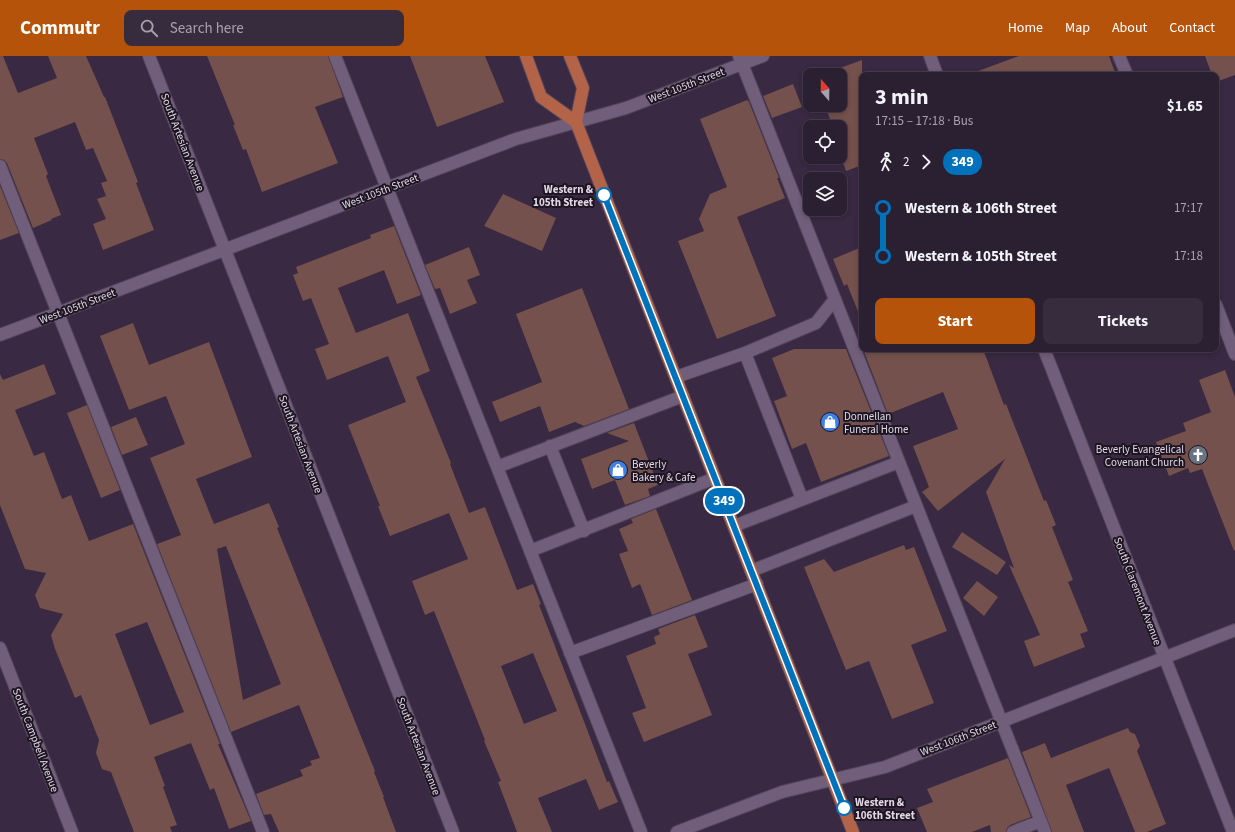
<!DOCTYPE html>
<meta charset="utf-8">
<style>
:root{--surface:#2b1f32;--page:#372c3e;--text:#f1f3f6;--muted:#a6a2ac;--line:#473d4d;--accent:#b45309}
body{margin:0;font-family:"Source Sans 3",sans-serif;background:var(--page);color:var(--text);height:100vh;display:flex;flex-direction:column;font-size:15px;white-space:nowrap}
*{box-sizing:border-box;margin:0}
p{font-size:13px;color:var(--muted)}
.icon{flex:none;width:22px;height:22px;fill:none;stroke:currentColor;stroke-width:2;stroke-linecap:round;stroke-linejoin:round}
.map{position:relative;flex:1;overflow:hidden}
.panel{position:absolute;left:859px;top:16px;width:360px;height:280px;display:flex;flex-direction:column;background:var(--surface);border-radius:8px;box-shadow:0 2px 6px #0003,0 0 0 1px var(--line)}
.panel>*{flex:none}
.badge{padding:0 8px;border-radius:13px;font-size:14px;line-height:26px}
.needle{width:26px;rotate:340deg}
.tools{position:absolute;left:803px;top:12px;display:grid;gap:8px}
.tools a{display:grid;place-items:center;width:44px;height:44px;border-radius:8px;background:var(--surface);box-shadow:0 2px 6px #0003,0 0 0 1px var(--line);font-size:20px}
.map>.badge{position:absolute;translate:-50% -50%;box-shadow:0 0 0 2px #fff}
.legs{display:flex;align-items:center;gap:6px;height:44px;padding:0 16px;font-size:13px}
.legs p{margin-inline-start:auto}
.headline{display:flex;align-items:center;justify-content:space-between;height:68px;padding:0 16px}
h1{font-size:22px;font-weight:700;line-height:30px}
.button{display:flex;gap:8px;margin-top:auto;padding:8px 16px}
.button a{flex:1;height:46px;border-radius:8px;background:var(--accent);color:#fff;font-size:16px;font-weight:700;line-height:46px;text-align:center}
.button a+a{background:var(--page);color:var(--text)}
ul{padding:0 16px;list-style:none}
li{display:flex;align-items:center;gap:14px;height:48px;font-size:15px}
li i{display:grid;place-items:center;width:6px;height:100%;margin:0 5px;background:currentColor}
li i::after{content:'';width:10px;height:10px;margin:-5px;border:3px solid;border-radius:50%;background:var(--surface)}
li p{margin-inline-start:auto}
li:first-child i{background:linear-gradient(#0000 50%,currentColor 0)}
li:last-child i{background:linear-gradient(currentColor 50%,#0000 0)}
header{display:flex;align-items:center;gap:24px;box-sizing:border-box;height:56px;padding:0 20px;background:var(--accent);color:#fff}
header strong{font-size:19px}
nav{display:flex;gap:22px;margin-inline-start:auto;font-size:14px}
.search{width:280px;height:36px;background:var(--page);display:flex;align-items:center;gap:10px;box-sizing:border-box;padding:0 14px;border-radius:8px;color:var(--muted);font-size:15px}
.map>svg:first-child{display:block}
</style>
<header>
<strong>Commutr</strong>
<div class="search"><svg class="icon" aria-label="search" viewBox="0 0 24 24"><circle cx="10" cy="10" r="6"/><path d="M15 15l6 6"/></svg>Search here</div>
<nav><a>Home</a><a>Map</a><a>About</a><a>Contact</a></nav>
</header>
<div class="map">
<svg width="1235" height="776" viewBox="0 0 1235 776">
<rect width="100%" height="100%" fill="#392942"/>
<!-- building -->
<path fill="#74514c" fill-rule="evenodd" d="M0,0H3L18,37L57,22L48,0H86L104,41H105L138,126L136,127L154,174L103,194L93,168L106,163L97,143L106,140L101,127L107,125L93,92L86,94L75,66L34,82L48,118L46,120L61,159L51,163L52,164L33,172L7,107L4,104L0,103Z
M207,0H328L343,41L315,51L338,107L262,136L246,93L243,94L233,69H235Z
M410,0H485L504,46L437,71Z
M1019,0H1109L1116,19H974L973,17Z
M1205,0H1235V19L1216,26V19H1212Z
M862,4V109L846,115L840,98V71H833L827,55L840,50V12Z
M793,28L802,51L772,62L763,40Z
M747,44L749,46L779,122H777L785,142L737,161L776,260L717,283L678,185L704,175L699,163L710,138L727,131L700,63Z
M0,130L19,177L0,184Z
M503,138L556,162L542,195L484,170Z
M394,170L421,239L397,248L384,214L338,232L356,277L408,257L430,315L416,321L451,407L450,408L469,457L485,451L517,534L533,528L541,548L539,549L585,668L607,726L609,725L618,746L599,754L586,723L538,742L552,776H517L498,726L501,725L484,685L485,684L434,555L425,559L412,525L468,503L449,457L390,480L378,450H380L348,369L406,346L388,300L327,324L315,293L329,288L311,242L303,245L293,219L298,217L296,211L371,182L370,179ZM533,597L557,655L524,668L501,610Z
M469,191L480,219L467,224L477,247L450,258L440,232L435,233L425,209Z
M862,191V263H861L847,228L844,230L833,203Z
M582,232L629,353L584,370L575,366L549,376L540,350L500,366L492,346L542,326L516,258Z
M133,267L149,309L209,286L252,401L196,423L214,468L269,447L279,471L277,472L375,715L374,716L384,741H383L396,776H279L271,758L264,759L256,738L303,720L300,714L312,709L310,705L320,702L299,649L231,676L157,488L181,479L150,402L185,388L166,340L129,354L100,280ZM226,490L281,628L243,644L217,493Z
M794,293H846L889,400L821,426L806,387L792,393L774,345L787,340L772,302Z
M863,293H983L1004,349L1006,348L1044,445L1046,444L1056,469L1052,471L1073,524L1068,526L1088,575L1080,578L1085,591L1034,611L1024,585L1040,579L1009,509L1014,512L986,436L1005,403L938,455L922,436L929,431L913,390L958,373L943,336L888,358Z
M44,308L56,338L15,354L34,400L44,396L62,443L71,439L89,485L133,468L220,688H218L251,765L229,773L214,732L210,734L191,687L154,701L165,730L163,731L177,769L170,771L172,776H134L111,716L102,713L96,697L99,684L81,639L75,642L55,593L51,579L63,558L40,552L35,539L46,517L25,513L0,449V318L3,324ZM147,566L184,656L150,669L115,578Z
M1225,314L1235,341V494L1234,495L1202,413L1190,417L1188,412L1169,420L1156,386L1186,375L1183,367L1211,356L1199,324Z
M87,349L120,434L101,442L67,357Z
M136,361L148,389L122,399L111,371Z
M634,367L658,429L648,433L650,440L625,449L615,424L592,433L581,403L629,385L607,377Z
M656,453L692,544L652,559L640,528L632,532L619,498L628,495L619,473L633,467L631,463Z
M962,476L1006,506L997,519L952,491Z
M904,489L906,494L914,491L947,575L911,589L934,647L892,663L869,605L846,614L804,511L824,503L834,516Z
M977,525L998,541L984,560L963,542Z
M695,559L708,591L688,598L712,659L644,686L632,657L646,652L626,600L656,588L654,581L660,578L658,573Z
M1128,672L1130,676L1135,678L1140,690L1137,695L1166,768L1147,776H1135L1109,712L1066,729L1084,776H1052L1022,696L1045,687L1051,702Z
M1008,702L1031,761L1010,769L1007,772L1006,776H991L990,769L972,776H927L917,752L933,746L927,733Z"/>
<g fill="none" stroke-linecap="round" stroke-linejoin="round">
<defs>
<path id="minor" d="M149,0L453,776
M335,0L641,776
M739,0L1045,776
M930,0L937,19
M1119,0L1127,19
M0,110L263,776
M1216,249L1235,298
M0,279L516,83L626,52L763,0
M1044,293L1233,776
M745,297L802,443
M676,321L745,297L816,267L835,243
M550,390L584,475
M497,411L683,340
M734,470L899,406
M530,495L715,422
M751,515L916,450
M0,592L72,776
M570,597L757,528
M677,776L782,736L885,711L1235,574
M1013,776L1041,765"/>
<path id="major" d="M526,0L541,41L576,66
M570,0L583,32L576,66L853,776"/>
</defs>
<!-- minor casing -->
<use href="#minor" stroke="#52445a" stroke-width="14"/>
<!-- major casing -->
<use href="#major" stroke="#52445a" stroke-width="14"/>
<!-- minor -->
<use href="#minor" stroke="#705e7a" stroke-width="12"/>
<!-- major -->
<use href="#major" stroke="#b36348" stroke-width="12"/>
</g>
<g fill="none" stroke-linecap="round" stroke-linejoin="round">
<defs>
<path id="line-1" d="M604,139L844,752"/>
</defs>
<!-- line-1 casing -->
<use href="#line-1" stroke="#fff" stroke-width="9"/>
<!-- line-1 -->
<use href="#line-1" stroke="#0072bc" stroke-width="6"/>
</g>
<!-- icons -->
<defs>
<symbol id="shop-disc" viewBox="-11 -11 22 22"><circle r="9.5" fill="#3f7fe0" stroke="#1d1521"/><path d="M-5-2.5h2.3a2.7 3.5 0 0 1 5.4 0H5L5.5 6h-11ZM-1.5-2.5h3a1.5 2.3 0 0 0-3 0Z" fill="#fff"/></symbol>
<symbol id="church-disc" viewBox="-11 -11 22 22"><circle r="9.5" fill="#6b7280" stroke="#1d1521"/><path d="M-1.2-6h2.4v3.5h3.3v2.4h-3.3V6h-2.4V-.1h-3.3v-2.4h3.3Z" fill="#fff"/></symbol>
</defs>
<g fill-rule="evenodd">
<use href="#shop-disc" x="819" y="355" width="22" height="22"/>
<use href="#church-disc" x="1187" y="388" width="22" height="22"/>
<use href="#shop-disc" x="607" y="403" width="22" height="22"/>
</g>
<!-- markers -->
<g fill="#fff" stroke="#0072bc" stroke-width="2">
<circle cx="604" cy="139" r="7"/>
<circle cx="844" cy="752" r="7"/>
</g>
<g text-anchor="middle" stroke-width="4" stroke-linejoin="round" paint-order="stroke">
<!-- street labels -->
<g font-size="11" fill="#e1d7e7" stroke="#1d1521">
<text transform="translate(686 29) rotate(-21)" y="4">West 105th Street</text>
<text transform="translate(183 86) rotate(69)" y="4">South Artesian Avenue</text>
<text transform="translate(380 135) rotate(-21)" y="4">West 105th Street</text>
<text transform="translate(77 250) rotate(-21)" y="4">West 105th Street</text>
<text transform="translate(301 388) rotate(69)" y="4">South Artesian Avenue</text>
<text transform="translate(1138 535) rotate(69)" y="4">South Claremont Avenue</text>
<text transform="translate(958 682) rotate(-21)" y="4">West 106th Street</text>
<text transform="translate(36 684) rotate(69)" y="4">South Campbell Avenue</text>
<text transform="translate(419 690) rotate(69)" y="4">South Artesian Avenue</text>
</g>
<!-- stop labels -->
<g font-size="11" font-weight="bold" fill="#e1d7e7" stroke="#1d1521" text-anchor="end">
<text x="593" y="137">Western &amp;<tspan x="593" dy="13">105th Street</tspan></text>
<text x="855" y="750" text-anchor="start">Western &amp;<tspan x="855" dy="13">106th Street</tspan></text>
</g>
<!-- poi labels -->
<g font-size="11" fill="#e1d7e7" stroke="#1d1521" text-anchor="start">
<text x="844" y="364">Donnellan<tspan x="844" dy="13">Funeral Home</tspan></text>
<text x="1184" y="397" text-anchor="end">Beverly Evangelical<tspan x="1184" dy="13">Covenant Church</tspan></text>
<text x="632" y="412">Beverly<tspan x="632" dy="13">Bakery &amp; Cafe</tspan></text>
</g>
</g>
</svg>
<div class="tools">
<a><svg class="needle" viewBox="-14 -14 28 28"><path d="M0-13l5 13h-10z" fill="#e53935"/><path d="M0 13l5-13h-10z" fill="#a6a2ac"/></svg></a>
<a><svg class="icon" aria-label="locate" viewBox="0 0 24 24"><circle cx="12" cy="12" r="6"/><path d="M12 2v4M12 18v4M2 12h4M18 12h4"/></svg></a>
<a><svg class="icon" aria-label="layers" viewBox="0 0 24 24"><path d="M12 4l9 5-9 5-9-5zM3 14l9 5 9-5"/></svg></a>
</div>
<b class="badge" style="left:724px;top:445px;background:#0072bc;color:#fff">349</b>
<section class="panel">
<div class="headline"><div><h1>3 min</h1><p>17:15 – 17:18 · Bus</p></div><b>$1.65</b></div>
<div class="legs"><svg class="icon" aria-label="walk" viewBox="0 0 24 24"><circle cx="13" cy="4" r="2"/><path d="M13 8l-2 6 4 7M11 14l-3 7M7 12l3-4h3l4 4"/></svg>2<svg class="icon" aria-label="forward" viewBox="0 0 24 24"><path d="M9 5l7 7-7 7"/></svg><b class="badge" style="background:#0072bc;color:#fff">349</b></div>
<ul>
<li><i style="color:#0072bc"></i><b>Western &amp; 106th Street</b><p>17:17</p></li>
<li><i style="color:#0072bc"></i><b>Western &amp; 105th Street</b><p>17:18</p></li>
</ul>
<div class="button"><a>Start</a><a>Tickets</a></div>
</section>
</div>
